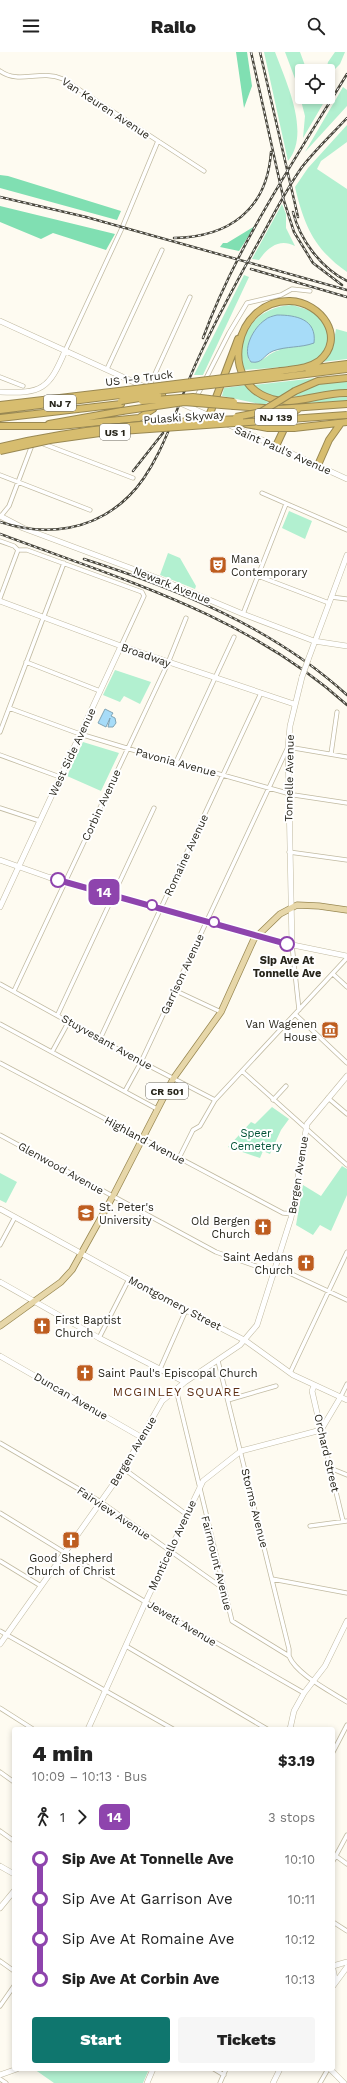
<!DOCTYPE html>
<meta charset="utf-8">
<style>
:root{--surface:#fff;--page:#f6f6f6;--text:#222;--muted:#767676;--accent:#0f766e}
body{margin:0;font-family:"Work Sans",sans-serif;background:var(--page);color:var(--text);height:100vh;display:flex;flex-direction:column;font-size:15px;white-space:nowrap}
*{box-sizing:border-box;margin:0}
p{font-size:13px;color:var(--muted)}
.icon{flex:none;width:22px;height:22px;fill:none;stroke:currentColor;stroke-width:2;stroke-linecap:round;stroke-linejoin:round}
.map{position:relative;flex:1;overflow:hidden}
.panel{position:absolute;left:12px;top:1675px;width:323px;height:344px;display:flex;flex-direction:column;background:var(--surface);border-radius:4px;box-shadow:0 2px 6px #0003}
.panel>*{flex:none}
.badge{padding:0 8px;border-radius:6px;font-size:14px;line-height:26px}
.tools{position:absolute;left:295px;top:12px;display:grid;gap:8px}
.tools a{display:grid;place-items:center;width:40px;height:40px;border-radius:4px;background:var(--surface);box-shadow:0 2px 6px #0003;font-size:20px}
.map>.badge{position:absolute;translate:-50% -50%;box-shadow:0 0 0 2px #fff}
.legs{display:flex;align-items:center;gap:6px;height:44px;padding:0 20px;font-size:13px}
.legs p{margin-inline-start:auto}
.headline{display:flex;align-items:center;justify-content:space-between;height:68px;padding:0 20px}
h1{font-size:22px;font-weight:800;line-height:30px}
.action{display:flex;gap:8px;margin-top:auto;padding:8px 20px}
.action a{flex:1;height:46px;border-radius:4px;background:var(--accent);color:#fff;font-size:16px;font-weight:800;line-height:46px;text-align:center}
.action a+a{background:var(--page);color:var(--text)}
ul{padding:0 20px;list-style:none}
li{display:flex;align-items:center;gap:14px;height:40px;font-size:15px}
li i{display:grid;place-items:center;width:6px;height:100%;margin:0 5px;background:currentColor}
li i::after{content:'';width:10px;height:10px;margin:-5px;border:3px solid;border-radius:50%;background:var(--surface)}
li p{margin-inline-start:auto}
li:first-child i{background:linear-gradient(#0000 50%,currentColor 0)}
li:last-child i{background:linear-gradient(currentColor 50%,#0000 0)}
header{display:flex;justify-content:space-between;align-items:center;height:52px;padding:0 20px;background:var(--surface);font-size:18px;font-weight:800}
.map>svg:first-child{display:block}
</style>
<header><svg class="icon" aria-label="menu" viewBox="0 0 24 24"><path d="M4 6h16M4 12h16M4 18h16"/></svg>Railo<svg class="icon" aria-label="search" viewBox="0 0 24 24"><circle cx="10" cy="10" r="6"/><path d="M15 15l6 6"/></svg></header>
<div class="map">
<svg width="347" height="2031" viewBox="0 0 347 2031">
<rect width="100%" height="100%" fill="#fefbf1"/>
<!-- green -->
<path fill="#b2f0d0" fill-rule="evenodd" d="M264,0H275C286,30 311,81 288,109Z
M285,0H300L307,19H302V27L297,32Z
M335,0H345L340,12L328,24V19H326L328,10Z
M302,34V45H327L303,86L305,64L298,37Z
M343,35L347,38V54L305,100Z
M347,73V90L321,109L317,117L347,137V220C314,197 304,173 295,135L308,116Z
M282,152L286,162V176L295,194C280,186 268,195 259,208L252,207Z
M244,223L249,225L203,323H194Z
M292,253C302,256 312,258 320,265C335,277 328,304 311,310C294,316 262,316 244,318C235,282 256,255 292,253ZM250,288L280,298C268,300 263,312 251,310L248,307Z
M336,277L347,280V307L322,310C331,300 334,290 336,277Z
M316,326L278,345L265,342L253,333Z
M347,328V338L291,345L319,331Z
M247,333L270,349L264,353L222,344L224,336Z
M347,345V349L290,352L326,346Z
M289,459L312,469L305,487L282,476Z
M168,501L180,506L196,534L195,537L160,523Z
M115,618L151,630L140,652L124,644L120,650L103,643Z
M83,690L119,701L101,739L67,724Z
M272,1055L289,1067L281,1078L270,1102L263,1099L260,1106L228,1095L251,1070L255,1072Z
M342,1114L347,1117V1143L331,1179L320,1173L313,1183L296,1173L303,1133L321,1144Z
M0,1121L17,1130L6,1151L0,1148Z
M34,2017H149L143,2031H54Z"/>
<!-- forest -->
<path fill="#80dfb2" d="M236,0H247L252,34L244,56Z
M0,123L8,124L121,159L117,168L0,136Z
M0,154L115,182L106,198L53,181L41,187L0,170Z
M255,174L239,199L220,195L223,191H227Z"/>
<!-- water -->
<path fill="#a7dcf8" stroke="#81a5b6" d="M277,263C296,263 317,267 314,291C301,296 286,294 273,299C263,303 263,312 251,310C241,298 254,275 265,268C268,265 273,264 277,263Z
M105,657L113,661L111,664L115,666L116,671L113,675H108L110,666L106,675L98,671Z"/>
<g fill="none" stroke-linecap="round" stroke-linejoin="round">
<defs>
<path id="street" d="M0,19C20,33 39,17 63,27L204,119
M65,299L122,176L158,89
M107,317L162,198
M0,325L23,334
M149,335L190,245
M196,346L229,281L247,251L281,243L292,237L310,239
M41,391L133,426
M0,423L90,458
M262,441L347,478
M1,464L9,454L32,393
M0,489L14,494L18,498H27L142,540L144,544L121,594
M258,524L329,551
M331,545L347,547
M0,546L18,498
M243,562L286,452
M26,610L100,639
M9,656L80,682L133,698L294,743L347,751
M0,680L64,511
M331,702L337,660
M0,703L60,725
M176,710L234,585
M0,756L40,769
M289,800L347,808
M292,893L299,958
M333,922L347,935
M0,932L132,1005L215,1048
M174,938L221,960
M14,939L168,611L186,566
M58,962L154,756
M295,962L347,1011
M0,972L157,1057
M100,987L261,641
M52,1000L69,969
M0,1011L283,1161L292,1162
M242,1019L347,1113
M125,1039L141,1010L288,695L347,705
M328,1046L347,1062
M273,1048L286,1034
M0,1083L216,1200L264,1217L283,1218L347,1248
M179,1106L193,1078L200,1074L215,1048L347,906
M0,1193L15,1165
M99,1286L129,1227
M218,1309L289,1597V1604
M160,1317L186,1258
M290,1321L347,1200
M176,1337L232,1569L289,1604C296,1622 330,1639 347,1650
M340,1346L347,1332
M228,1348L276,1334
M321,1378L343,1469
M0,1391L101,1450L224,1537
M330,1416L347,1423
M124,1417L186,1462
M0,1461L152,1554L304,1641
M310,1474L347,1469
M0,1509L41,1534
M272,1527L347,1541
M0,1579L173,1677
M126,1594L267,1677
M0,1656L33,1677
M333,1700L347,1673
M0,1720L14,1730
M0,1779L14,1789
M336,1804L347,1812
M333,1809L347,1783
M333,1870L347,1879
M0,1909L14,1919
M0,1954L14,1934
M214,2017L224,2023
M0,2027L6,2031
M220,2031L226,2017
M320,2031L328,2017"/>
<path id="secondary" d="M0,269L147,336
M0,340C42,342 49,337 65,299
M180,351L212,365
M227,372L347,427
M0,464L23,476L157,526L243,562L314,589L347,594
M0,549L121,594L294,652
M308,608L347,503
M0,808L48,825L288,892L347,904
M0,855L121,594
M292,893L288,695L290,674L302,625
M0,1157L172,1251L246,1289L293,1323L347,1348
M0,1230L99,1286L185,1330
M0,1304L141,1385
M314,1334L312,1339L321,1378
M321,1378L340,1346
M0,1592L124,1417L162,1349L185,1330L240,1293L257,1273L291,1166L307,1072L347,1024
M88,1677L146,1549L203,1429L241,1399L321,1378
M290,1677L294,1659L304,1641L325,1614L347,1569
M0,1814L14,1822
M0,1856L14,1839
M333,1914L347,1910
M333,1917L335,1927L333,1931
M333,1934L347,1915
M330,2017L344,2031
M0,2023L17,2017
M147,2031L153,2017
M273,2031L280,2017"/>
<path id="primary" d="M0,1274L61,1230L72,1218L113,1144L173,1027L221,960L254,887L280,862L297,853L319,854L347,858"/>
<path id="highway" d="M308,317L347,312
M281,319C293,317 308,317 319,309C347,286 321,250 290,249C234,248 217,331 272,347C294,354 323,340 347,341
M282,325L347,317
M295,339L318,329L347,326
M0,353L119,339
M234,354L278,357L347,352
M0,358L120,343
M209,364L238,287
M0,366L121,352
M49,372L122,359
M246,372L268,376
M0,374H60L139,366L153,357L162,343
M294,376L347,370
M276,394L291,362L298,357
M318,413L329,388L341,371"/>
</defs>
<!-- street casing -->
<use href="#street" stroke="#c1baa1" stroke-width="5"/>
<!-- secondary casing -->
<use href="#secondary" stroke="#c1baa1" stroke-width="6"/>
<!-- primary casing -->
<use href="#primary" stroke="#998852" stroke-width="7"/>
<!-- highway casing -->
<use href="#highway" stroke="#998852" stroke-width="8"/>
<!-- street -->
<use href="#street" stroke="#fff" stroke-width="3.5"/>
<!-- secondary -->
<use href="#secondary" stroke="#fff" stroke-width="5"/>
<!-- primary -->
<use href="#primary" stroke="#e7d7a9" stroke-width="5.5"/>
<!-- highway -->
<use href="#highway" stroke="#d7bd6f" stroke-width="6"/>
<defs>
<path id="rail" d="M251,0L284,149L294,180L313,211L342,233
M260,0L298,165
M0,145L86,165L347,238
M293,160C300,188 321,216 347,229
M174,186C229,185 267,158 271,100
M251,217L347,245
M203,286C237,193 296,106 347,22
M133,419L163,381
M0,470C46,485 94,479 129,444C162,412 178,349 198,307C216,267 237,229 258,191C272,166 285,139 302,115C315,98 332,82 347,66
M0,482C123,528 247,563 347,653
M84,507C178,537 274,576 347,643"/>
</defs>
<!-- rail casing -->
<use href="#rail" stroke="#49473d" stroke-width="2.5"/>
<!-- rail -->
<use href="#rail" stroke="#fff" stroke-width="1" stroke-dasharray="3" stroke-linecap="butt"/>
<defs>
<path id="secondary-bridge" d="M302,625L308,608"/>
<path id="highway-bridge" d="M119,339L281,319
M120,343L282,325
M121,349L158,343
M142,349L193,345L234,350
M122,359L184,350L234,354
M236,365L261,360L295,339
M268,376H294
M0,395C79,376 159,370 240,367
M0,399L50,388L107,380L347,363"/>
</defs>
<!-- secondary-bridge casing -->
<use href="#secondary-bridge" stroke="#c1baa1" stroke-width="6" stroke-linecap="butt"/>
<!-- highway-bridge casing -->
<use href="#highway-bridge" stroke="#998852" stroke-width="8" stroke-linecap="butt"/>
<!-- secondary-bridge -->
<use href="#secondary-bridge" stroke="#fff" stroke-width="5"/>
<!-- highway-bridge -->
<use href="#highway-bridge" stroke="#d7bd6f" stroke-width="6"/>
</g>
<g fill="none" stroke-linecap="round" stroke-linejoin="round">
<defs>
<path id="line-1" d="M58,828L287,892"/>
</defs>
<!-- line-1 casing -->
<use href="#line-1" stroke="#fff" stroke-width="9"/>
<!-- line-1 -->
<use href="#line-1" stroke="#8e44ad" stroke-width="6"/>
</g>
<!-- icons -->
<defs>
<symbol id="theatre-square" viewBox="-11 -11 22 22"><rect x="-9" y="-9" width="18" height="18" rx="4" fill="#be5d1f" stroke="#fff"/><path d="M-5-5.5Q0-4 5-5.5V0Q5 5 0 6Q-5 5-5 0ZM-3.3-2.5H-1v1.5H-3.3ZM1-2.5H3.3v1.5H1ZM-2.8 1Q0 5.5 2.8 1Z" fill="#fff"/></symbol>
<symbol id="museum-square" viewBox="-11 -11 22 22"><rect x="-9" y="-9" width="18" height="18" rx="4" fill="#be5d1f" stroke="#fff"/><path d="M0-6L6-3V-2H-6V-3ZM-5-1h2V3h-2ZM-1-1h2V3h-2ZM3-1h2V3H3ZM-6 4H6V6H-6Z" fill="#fff"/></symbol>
<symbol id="university-square" viewBox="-11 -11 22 22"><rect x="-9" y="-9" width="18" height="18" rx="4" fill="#be5d1f" stroke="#fff"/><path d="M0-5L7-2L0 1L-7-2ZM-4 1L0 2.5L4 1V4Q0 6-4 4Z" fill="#fff"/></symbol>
<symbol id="church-square" viewBox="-11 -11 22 22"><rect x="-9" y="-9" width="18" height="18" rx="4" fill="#be5d1f" stroke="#fff"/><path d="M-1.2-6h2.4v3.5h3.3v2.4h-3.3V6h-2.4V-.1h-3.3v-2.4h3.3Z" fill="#fff"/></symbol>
</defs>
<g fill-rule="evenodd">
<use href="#theatre-square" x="208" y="503" width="20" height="20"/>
<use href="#museum-square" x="320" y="968" width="20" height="20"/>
<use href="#university-square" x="76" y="1151" width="20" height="20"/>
<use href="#church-square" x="253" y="1165" width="20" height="20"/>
<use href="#church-square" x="296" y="1201" width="20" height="20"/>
<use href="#church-square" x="32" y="1264" width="20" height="20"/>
<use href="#church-square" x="75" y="1311" width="20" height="20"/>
<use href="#church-square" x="61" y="1478" width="20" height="20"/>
</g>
<!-- markers -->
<g fill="#fff" stroke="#8e44ad" stroke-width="2">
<circle cx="58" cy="828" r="7"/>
<circle cx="152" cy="853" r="5"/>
<circle cx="214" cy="870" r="5"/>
<circle cx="287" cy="892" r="7"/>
</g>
<g text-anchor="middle" stroke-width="4" stroke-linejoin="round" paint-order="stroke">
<!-- shield labels -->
<g fill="#fff" stroke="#68665f" stroke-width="1">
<rect x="44" y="343" width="32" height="16" rx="3"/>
<rect x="255" y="357" width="42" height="16" rx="3"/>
<rect x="100" y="372" width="30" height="16" rx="3"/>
<rect x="146" y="1031" width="42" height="16" rx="3"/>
</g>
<g font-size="10" font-weight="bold" fill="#27251b">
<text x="60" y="355">NJ 7</text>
<text x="276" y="369">NJ 139</text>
<text x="115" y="384">US 1</text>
<text x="167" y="1043">CR 501</text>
</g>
<!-- street labels -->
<g font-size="11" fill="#27251b" stroke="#fff">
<text transform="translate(106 56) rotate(33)" y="4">Van Keuren Avenue</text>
<text transform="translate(139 326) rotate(-7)" y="4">US 1-9 Truck</text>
<text transform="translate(184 365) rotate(-4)" y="4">Pulaski Skyway</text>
<text transform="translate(283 398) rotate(24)" y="4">Saint Paul's Avenue</text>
<text transform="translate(172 533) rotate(22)" y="4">Newark Avenue</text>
<text transform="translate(146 603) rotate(19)" y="4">Broadway</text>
<text transform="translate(72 700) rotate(-65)" y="4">West Side Avenue</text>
<text transform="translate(176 710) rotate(15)" y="4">Pavonia Avenue</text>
<text transform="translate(289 726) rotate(-89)" y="4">Tonnelle Avenue</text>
<text transform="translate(101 753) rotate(-65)" y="4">Corbin Avenue</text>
<text transform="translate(186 803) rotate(-65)" y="4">Romaine Avenue</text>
<text transform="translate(182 922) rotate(-65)" y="4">Garrison Avenue</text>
<text transform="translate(107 990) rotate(29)" y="4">Stuyvesant Avenue</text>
<text transform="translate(145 1088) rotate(28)" y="4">Highland Avenue</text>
<text transform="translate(61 1116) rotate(29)" y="4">Glenwood Avenue</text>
<text transform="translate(298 1123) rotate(-81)" y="4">Bergen Avenue</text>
<text transform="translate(175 1251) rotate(28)" y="4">Montgomery Street</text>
<text transform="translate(71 1344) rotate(30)" y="4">Duncan Avenue</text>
<text transform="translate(133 1399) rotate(-59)" y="4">Bergen Avenue</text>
<text transform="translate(327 1401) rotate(77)" y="4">Orchard Street</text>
<text transform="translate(255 1456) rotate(76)" y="4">Storms Avenue</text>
<text transform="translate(114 1461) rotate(34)" y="4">Fairview Avenue</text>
<text transform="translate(172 1493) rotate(-65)" y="4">Monticello Avenue</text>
<text transform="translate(217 1511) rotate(76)" y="4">Fairmount Avenue</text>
<text transform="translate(182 1571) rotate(31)" y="4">Jewett Avenue</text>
</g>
<!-- poi labels -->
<g font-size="11" fill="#27251b" stroke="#fff" text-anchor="start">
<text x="231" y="511">Mana<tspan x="231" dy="13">Contemporary</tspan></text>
<text x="317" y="976" text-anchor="end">Van Wagenen<tspan x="317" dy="13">House</tspan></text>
<text x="99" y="1159">St. Peter's<tspan x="99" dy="13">University</tspan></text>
<text x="250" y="1173" text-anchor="end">Old Bergen<tspan x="250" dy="13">Church</tspan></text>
<text x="293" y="1209" text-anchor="end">Saint Aedans<tspan x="293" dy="13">Church</tspan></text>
<text x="55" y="1272">First Baptist<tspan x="55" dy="13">Church</tspan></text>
<text x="98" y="1325">Saint Paul's Episcopal Church</text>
<text x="71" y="1510" text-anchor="middle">Good Shepherd<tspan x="71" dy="13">Church of Christ</tspan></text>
</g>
<!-- stop labels -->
<g font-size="11" font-weight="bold" fill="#27251b" stroke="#fff">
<text x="287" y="912">Sip Ave At<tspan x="287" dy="13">Tonnelle Ave</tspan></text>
</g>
<!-- park labels -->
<g font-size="11" fill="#005135" stroke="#fff">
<text x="256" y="1085">Speer<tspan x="256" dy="13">Cemetery</tspan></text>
</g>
<!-- neighbourhood labels -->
<g font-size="12" letter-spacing="1" fill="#5d2d11" stroke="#fff">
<text x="177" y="1344">MCGINLEY SQUARE</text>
</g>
</g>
</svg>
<div class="tools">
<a><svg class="icon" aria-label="locate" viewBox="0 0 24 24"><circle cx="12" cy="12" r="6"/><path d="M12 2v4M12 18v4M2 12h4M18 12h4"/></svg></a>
</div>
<b class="badge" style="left:104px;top:840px;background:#8e44ad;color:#fff">14</b>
<section class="panel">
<div class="headline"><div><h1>4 min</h1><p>10:09 – 10:13 · Bus</p></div><b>$3.19</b></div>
<div class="legs"><svg class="icon" aria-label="walk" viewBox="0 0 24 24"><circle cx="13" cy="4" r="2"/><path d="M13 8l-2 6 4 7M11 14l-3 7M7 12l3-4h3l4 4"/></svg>1<svg class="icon" aria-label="forward" viewBox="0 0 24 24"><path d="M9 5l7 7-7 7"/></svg><b class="badge" style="background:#8e44ad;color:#fff">14</b><p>3 stops</p></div>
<ul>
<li><i style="color:#8e44ad"></i><b>Sip Ave At Tonnelle Ave</b><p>10:10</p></li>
<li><i style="color:#8e44ad"></i><span>Sip Ave At Garrison Ave</span><p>10:11</p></li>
<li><i style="color:#8e44ad"></i><span>Sip Ave At Romaine Ave</span><p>10:12</p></li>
<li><i style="color:#8e44ad"></i><b>Sip Ave At Corbin Ave</b><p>10:13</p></li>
</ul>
<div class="action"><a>Start</a><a>Tickets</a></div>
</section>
</div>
